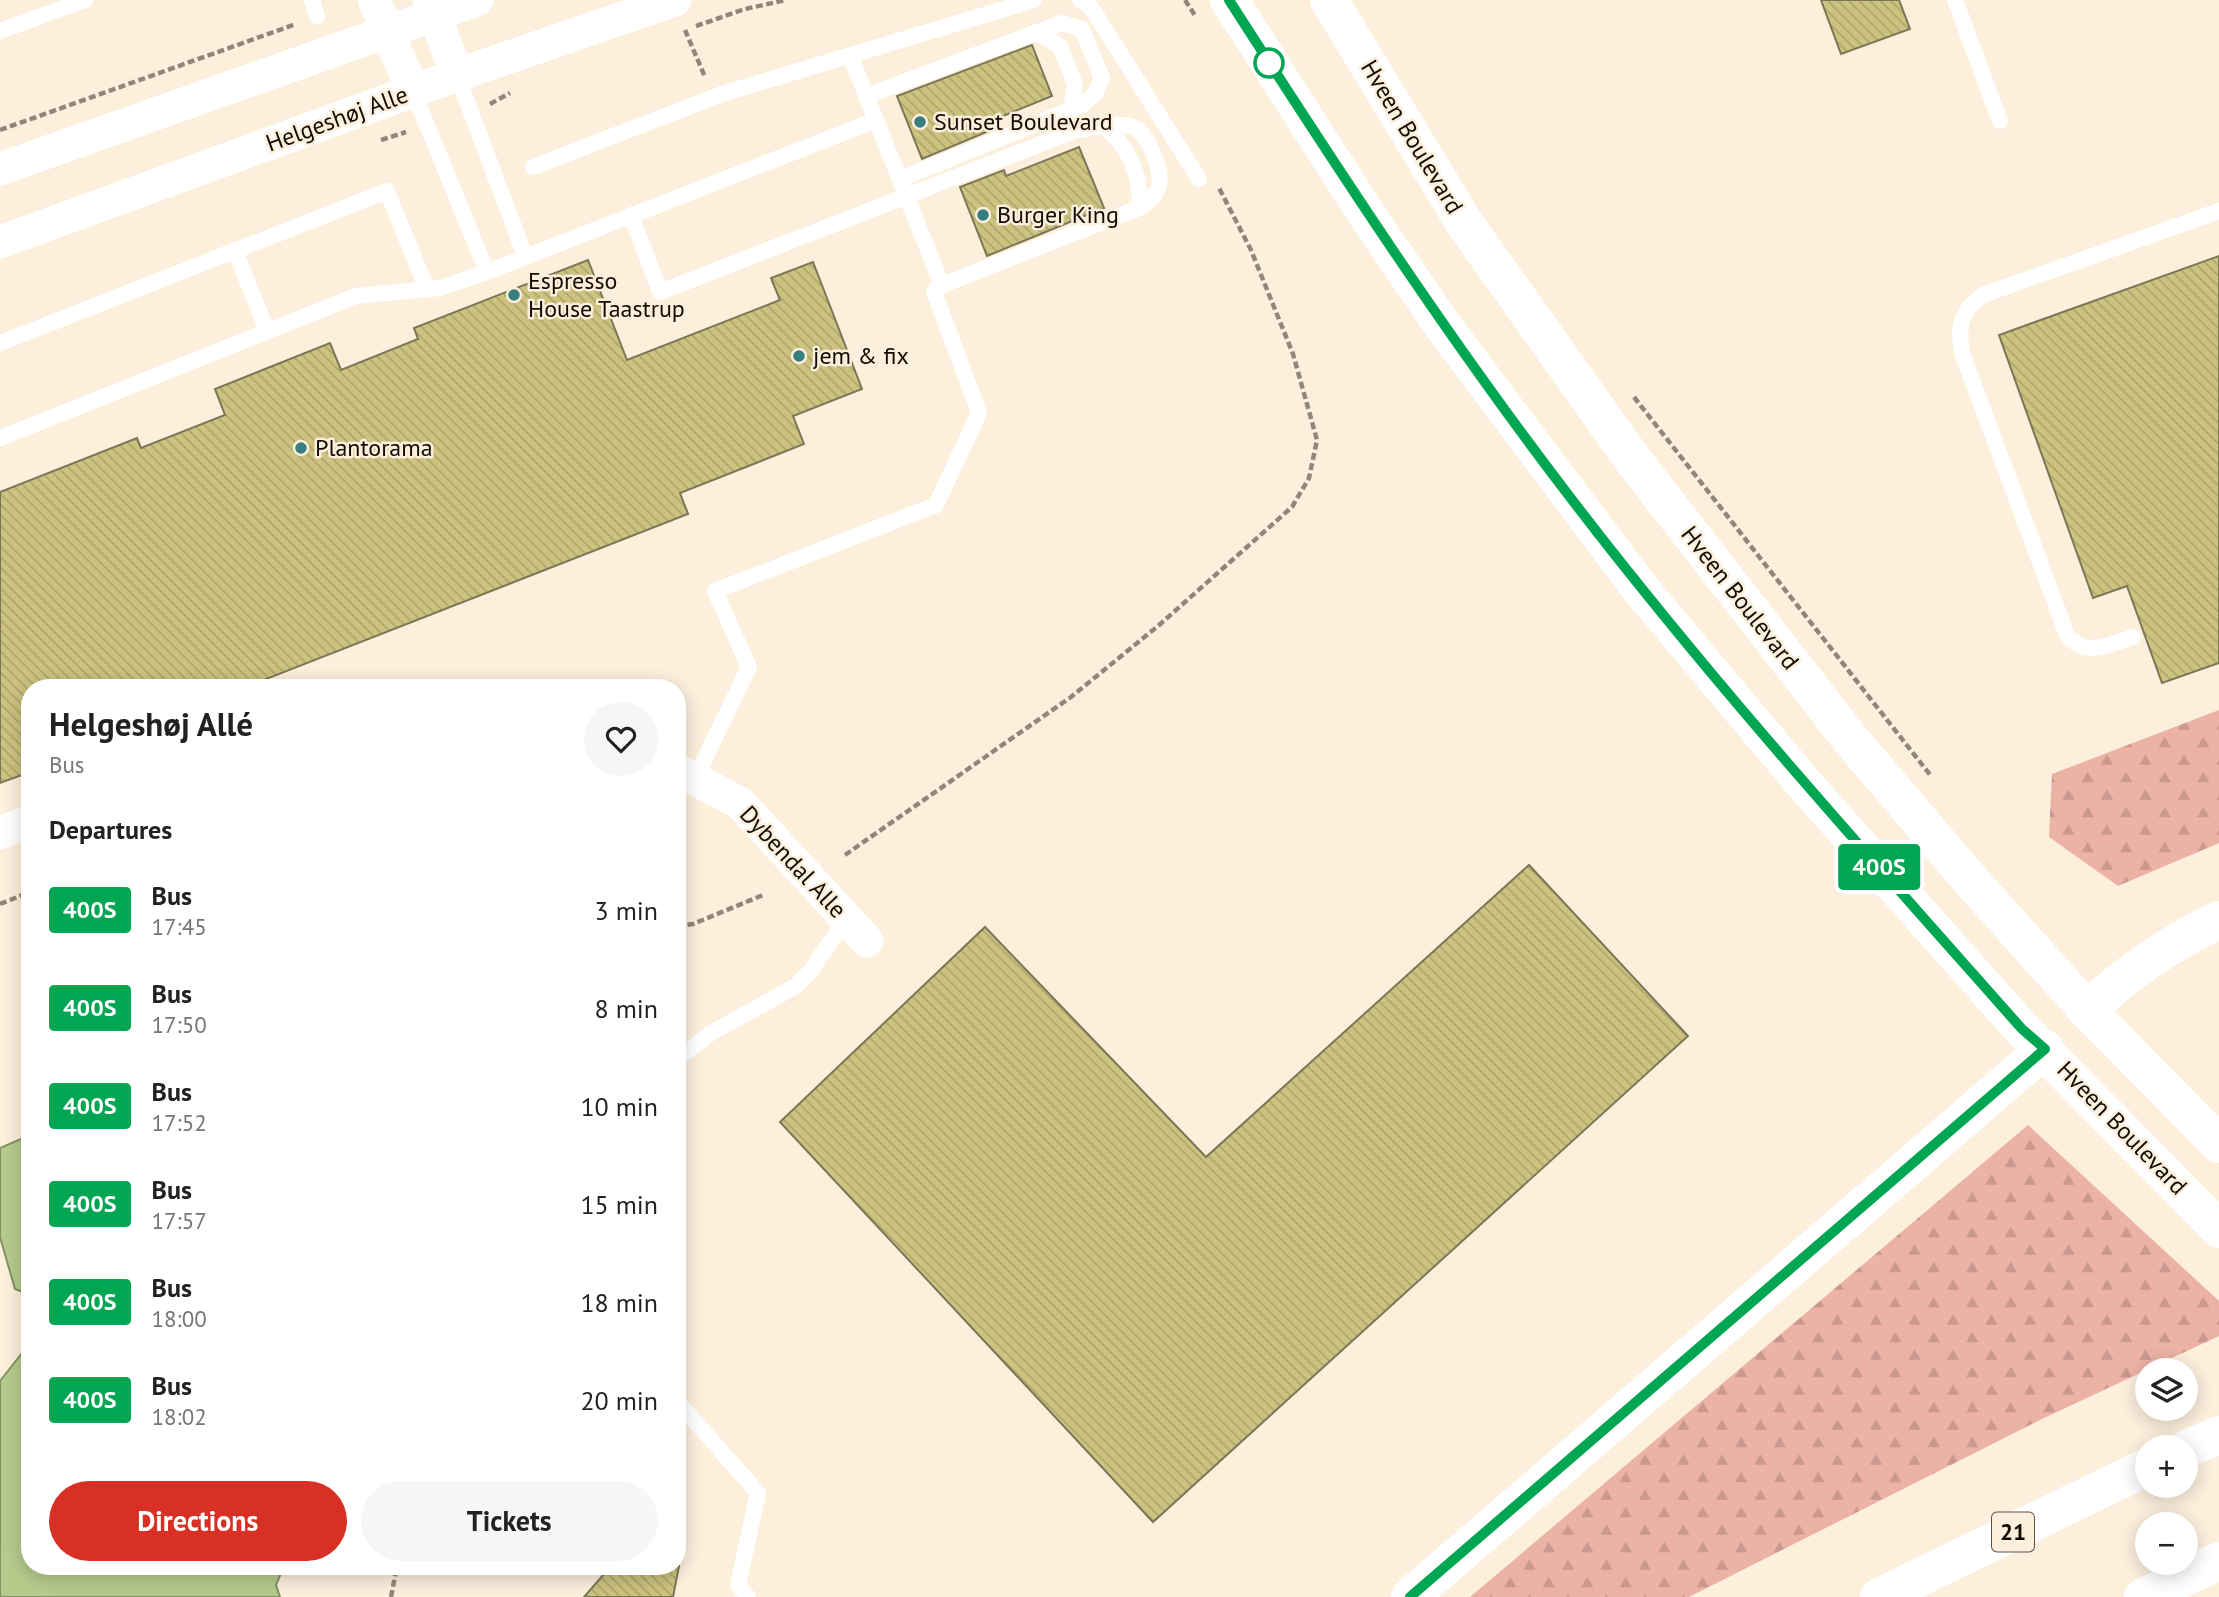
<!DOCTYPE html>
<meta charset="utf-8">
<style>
:root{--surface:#fff;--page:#f6f6f6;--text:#222;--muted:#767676;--accent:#d93025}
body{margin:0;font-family:"PT Sans",sans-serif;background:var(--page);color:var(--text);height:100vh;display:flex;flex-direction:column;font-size:26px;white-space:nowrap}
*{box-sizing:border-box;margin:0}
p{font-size:23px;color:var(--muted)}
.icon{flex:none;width:38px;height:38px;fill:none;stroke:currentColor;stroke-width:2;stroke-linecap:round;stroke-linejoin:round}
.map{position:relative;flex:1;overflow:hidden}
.panel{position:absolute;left:21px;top:679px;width:665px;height:896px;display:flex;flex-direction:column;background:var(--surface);border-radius:28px;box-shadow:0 4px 18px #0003}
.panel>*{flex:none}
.badge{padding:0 14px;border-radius:5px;font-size:24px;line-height:46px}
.tools{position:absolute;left:2135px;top:1358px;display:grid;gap:14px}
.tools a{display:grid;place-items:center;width:63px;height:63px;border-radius:50%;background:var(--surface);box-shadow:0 4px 18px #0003;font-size:35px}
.map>.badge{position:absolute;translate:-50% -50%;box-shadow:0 0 0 4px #fff}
h2{padding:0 28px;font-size:26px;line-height:63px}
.round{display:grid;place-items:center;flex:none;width:74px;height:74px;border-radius:37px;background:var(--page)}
.summary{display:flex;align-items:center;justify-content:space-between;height:119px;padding:0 28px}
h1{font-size:33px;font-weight:800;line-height:52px}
.action{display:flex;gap:14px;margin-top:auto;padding:14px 28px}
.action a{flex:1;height:80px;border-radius:42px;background:var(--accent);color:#fff;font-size:28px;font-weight:800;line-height:80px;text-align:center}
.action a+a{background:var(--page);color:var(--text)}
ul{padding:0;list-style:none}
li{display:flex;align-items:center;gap:21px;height:98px;padding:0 28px}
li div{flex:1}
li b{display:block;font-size:26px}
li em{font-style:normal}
li .badge{min-width:77px;font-weight:700;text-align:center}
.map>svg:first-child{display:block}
</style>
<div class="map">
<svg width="2219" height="1597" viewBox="0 0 2219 1597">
<defs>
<pattern id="forest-firs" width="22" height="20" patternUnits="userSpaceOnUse" patternTransform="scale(1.75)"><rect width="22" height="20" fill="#ecb2a6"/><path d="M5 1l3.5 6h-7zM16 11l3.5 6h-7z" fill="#ca988d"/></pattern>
<pattern id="building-back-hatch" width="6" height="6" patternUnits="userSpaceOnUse" patternTransform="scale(1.75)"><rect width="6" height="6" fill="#ccc380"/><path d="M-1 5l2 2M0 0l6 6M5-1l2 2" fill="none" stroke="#aea66d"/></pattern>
</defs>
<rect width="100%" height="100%" fill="#fcefdc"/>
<!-- forest -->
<path fill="url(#forest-firs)" d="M2219,710V843L2118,886L2049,837L2052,774Z
M2028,1125L2219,1301V1336L2042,1419L1689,1597H1470Z"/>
<!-- water -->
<path fill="#b5cb8c" stroke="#849263" stroke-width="2" d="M30,1135V1295L15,1289L0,1237V1148Z
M30,1343V1566H284L276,1585L280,1597H0V1381Z"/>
<!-- building -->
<path fill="url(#building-back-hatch)" stroke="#7b7756" stroke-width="2" d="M1821,0H1899L1910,29L1841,54Z
M1032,45L1052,96L986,123L989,131L922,159L897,96Z
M1079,147L1104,208L987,256L960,187L1004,170L1006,176Z
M2219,256V663L2162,683L2127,586L2093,598L1999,335Z
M588,260L627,360L780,300L771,278L813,262L862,389L793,416L804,444L680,493L688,514L243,688H30V772L0,783V492L137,438L141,448L225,415L215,389L330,343L341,370L418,339L414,328Z
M1529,865L1688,1036L1153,1522L780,1122L985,927L1206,1157Z
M611,1566H679L673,1597H584Z"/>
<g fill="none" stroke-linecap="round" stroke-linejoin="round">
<!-- path -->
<path stroke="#918778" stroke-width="4.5" stroke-dasharray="7 3.5" stroke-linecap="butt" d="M1185,0L1196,17
M696,26L745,9L786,0
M685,30L705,77
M490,104L510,93
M0,130L296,24
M381,140L406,132
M1634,397L1931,776
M845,855L1071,697L1158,626L1292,507L1309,478L1317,440L1293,354L1251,250L1219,188
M0,904L30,892
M677,926L693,924L763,895
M391,1597L397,1566"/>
<!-- service -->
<path stroke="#fff" stroke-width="16" d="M312,0L317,16
M1080,0L1091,7L1199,179
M1955,0L2000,121
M0,31L85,0
M1036,32L1060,46L1075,85L1071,110
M850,55L942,285
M457,75L525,256
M413,91L487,272
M866,96L1062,23L1082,29L1102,78L1095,94L1082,105L900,179
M1103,127C1129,144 1142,178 1139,208
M533,167L725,93L1034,0
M631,215L660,292L1074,131C1091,129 1118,121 1134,127C1148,133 1165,175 1158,189C1154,198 1146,203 1139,208L942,285L934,292L979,413L936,505L715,591L749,667L695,779
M235,250L267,331
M0,343L387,191L427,289
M0,438L356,296L440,288L487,272L876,120
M2133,637C2108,645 2086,658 2067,635L1962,353C1957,327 1961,310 1983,295L2219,211
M677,1059L711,1033L796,986L809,973L846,919
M677,1401L758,1493L738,1585L748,1597"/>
<!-- minor -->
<path stroke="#fff" stroke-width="33" d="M374,0L413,91
M429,0L457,75
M0,169L477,0
M0,242L457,75L675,0
M677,770L740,803L867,941
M0,833L30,821"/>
<!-- tertiary -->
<path stroke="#fff" stroke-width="38" d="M1229,0L1365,212L1443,326L1639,587L1806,786L2022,1029L2219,1229
M1329,0L1465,224L1633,460L1851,740L1972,882L2087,1010L2219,1144"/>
<!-- motorway -->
<path stroke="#fff" stroke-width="38" d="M2087,1010C2125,975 2172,942 2219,920
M2186,1449L2219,1435
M1410,1597L2045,1049
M1879,1597L2147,1467
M2143,1597L2219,1561"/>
</g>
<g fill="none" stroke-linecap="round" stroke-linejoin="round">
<defs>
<path id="line" d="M1229,0C1339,171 1449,340 1573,501C1714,685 1869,856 2022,1029L2045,1049L1410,1597"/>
</defs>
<!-- line casing -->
<use href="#line" stroke="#fff" stroke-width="16"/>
<!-- line -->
<use href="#line" stroke="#00a651" stroke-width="10"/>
</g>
<!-- markers -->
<circle fill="#fff" stroke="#00a651" stroke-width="3.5" cx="1269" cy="63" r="14"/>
<g fill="#367f7e" stroke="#fcefdc" stroke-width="2.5">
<circle cx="920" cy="122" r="7"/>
<circle cx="983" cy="215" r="7"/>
<circle cx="514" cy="295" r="7"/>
<circle cx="799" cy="356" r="7"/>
<circle cx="301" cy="448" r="7"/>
</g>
<g text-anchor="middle" stroke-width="5" stroke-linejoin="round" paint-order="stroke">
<!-- shield labels -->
<rect fill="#fcefdc" stroke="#595044" stroke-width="2" x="1992" y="1512.5" width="42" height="39" rx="5"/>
<g font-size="23" font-weight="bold" fill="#130c03">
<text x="2013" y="1540">21</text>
</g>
<!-- street labels -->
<g font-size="24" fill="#130c03" stroke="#fcefdc">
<text transform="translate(337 119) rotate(-20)" y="8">Helgeshøj Alle</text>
<text transform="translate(1412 137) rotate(59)" y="8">Hveen Boulevard</text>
<text transform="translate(1740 598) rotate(52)" y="8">Hveen Boulevard</text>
<text transform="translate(793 862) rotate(47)" y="8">Dybendal Alle</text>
<text transform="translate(2122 1128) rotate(46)" y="8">Hveen Boulevard</text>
</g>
<!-- poi labels -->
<g font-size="24" fill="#130c03" stroke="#fcefdc" text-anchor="start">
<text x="934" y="130">Sunset Boulevard</text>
<text x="997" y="223">Burger King</text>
<text x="528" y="289">Espresso<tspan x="528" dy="28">House Taastrup</tspan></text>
<text x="813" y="364">jem &amp; fix</text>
<text x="315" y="456">Plantorama</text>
</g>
</g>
</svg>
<div class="tools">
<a><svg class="icon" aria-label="layers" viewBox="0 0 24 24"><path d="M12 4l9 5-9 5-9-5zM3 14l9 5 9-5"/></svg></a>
<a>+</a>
<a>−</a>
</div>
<b class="badge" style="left:1879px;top:867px;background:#00a651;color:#fff">400S</b>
<section class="panel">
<div class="summary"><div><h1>Helgeshøj Allé</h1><p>Bus</p></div><a class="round"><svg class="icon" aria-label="heart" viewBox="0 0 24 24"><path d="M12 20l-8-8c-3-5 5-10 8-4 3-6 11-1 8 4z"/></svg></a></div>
<h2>Departures</h2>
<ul>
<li><span class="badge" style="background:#00a651;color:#fff">400S</span><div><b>Bus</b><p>17:45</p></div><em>3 min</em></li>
<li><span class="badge" style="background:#00a651;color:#fff">400S</span><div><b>Bus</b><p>17:50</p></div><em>8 min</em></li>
<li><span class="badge" style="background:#00a651;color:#fff">400S</span><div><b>Bus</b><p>17:52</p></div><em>10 min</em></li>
<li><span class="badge" style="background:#00a651;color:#fff">400S</span><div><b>Bus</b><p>17:57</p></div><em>15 min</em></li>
<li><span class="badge" style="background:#00a651;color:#fff">400S</span><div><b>Bus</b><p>18:00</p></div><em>18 min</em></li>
<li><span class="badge" style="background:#00a651;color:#fff">400S</span><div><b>Bus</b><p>18:02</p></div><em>20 min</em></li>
</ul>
<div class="action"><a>Directions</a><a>Tickets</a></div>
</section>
</div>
